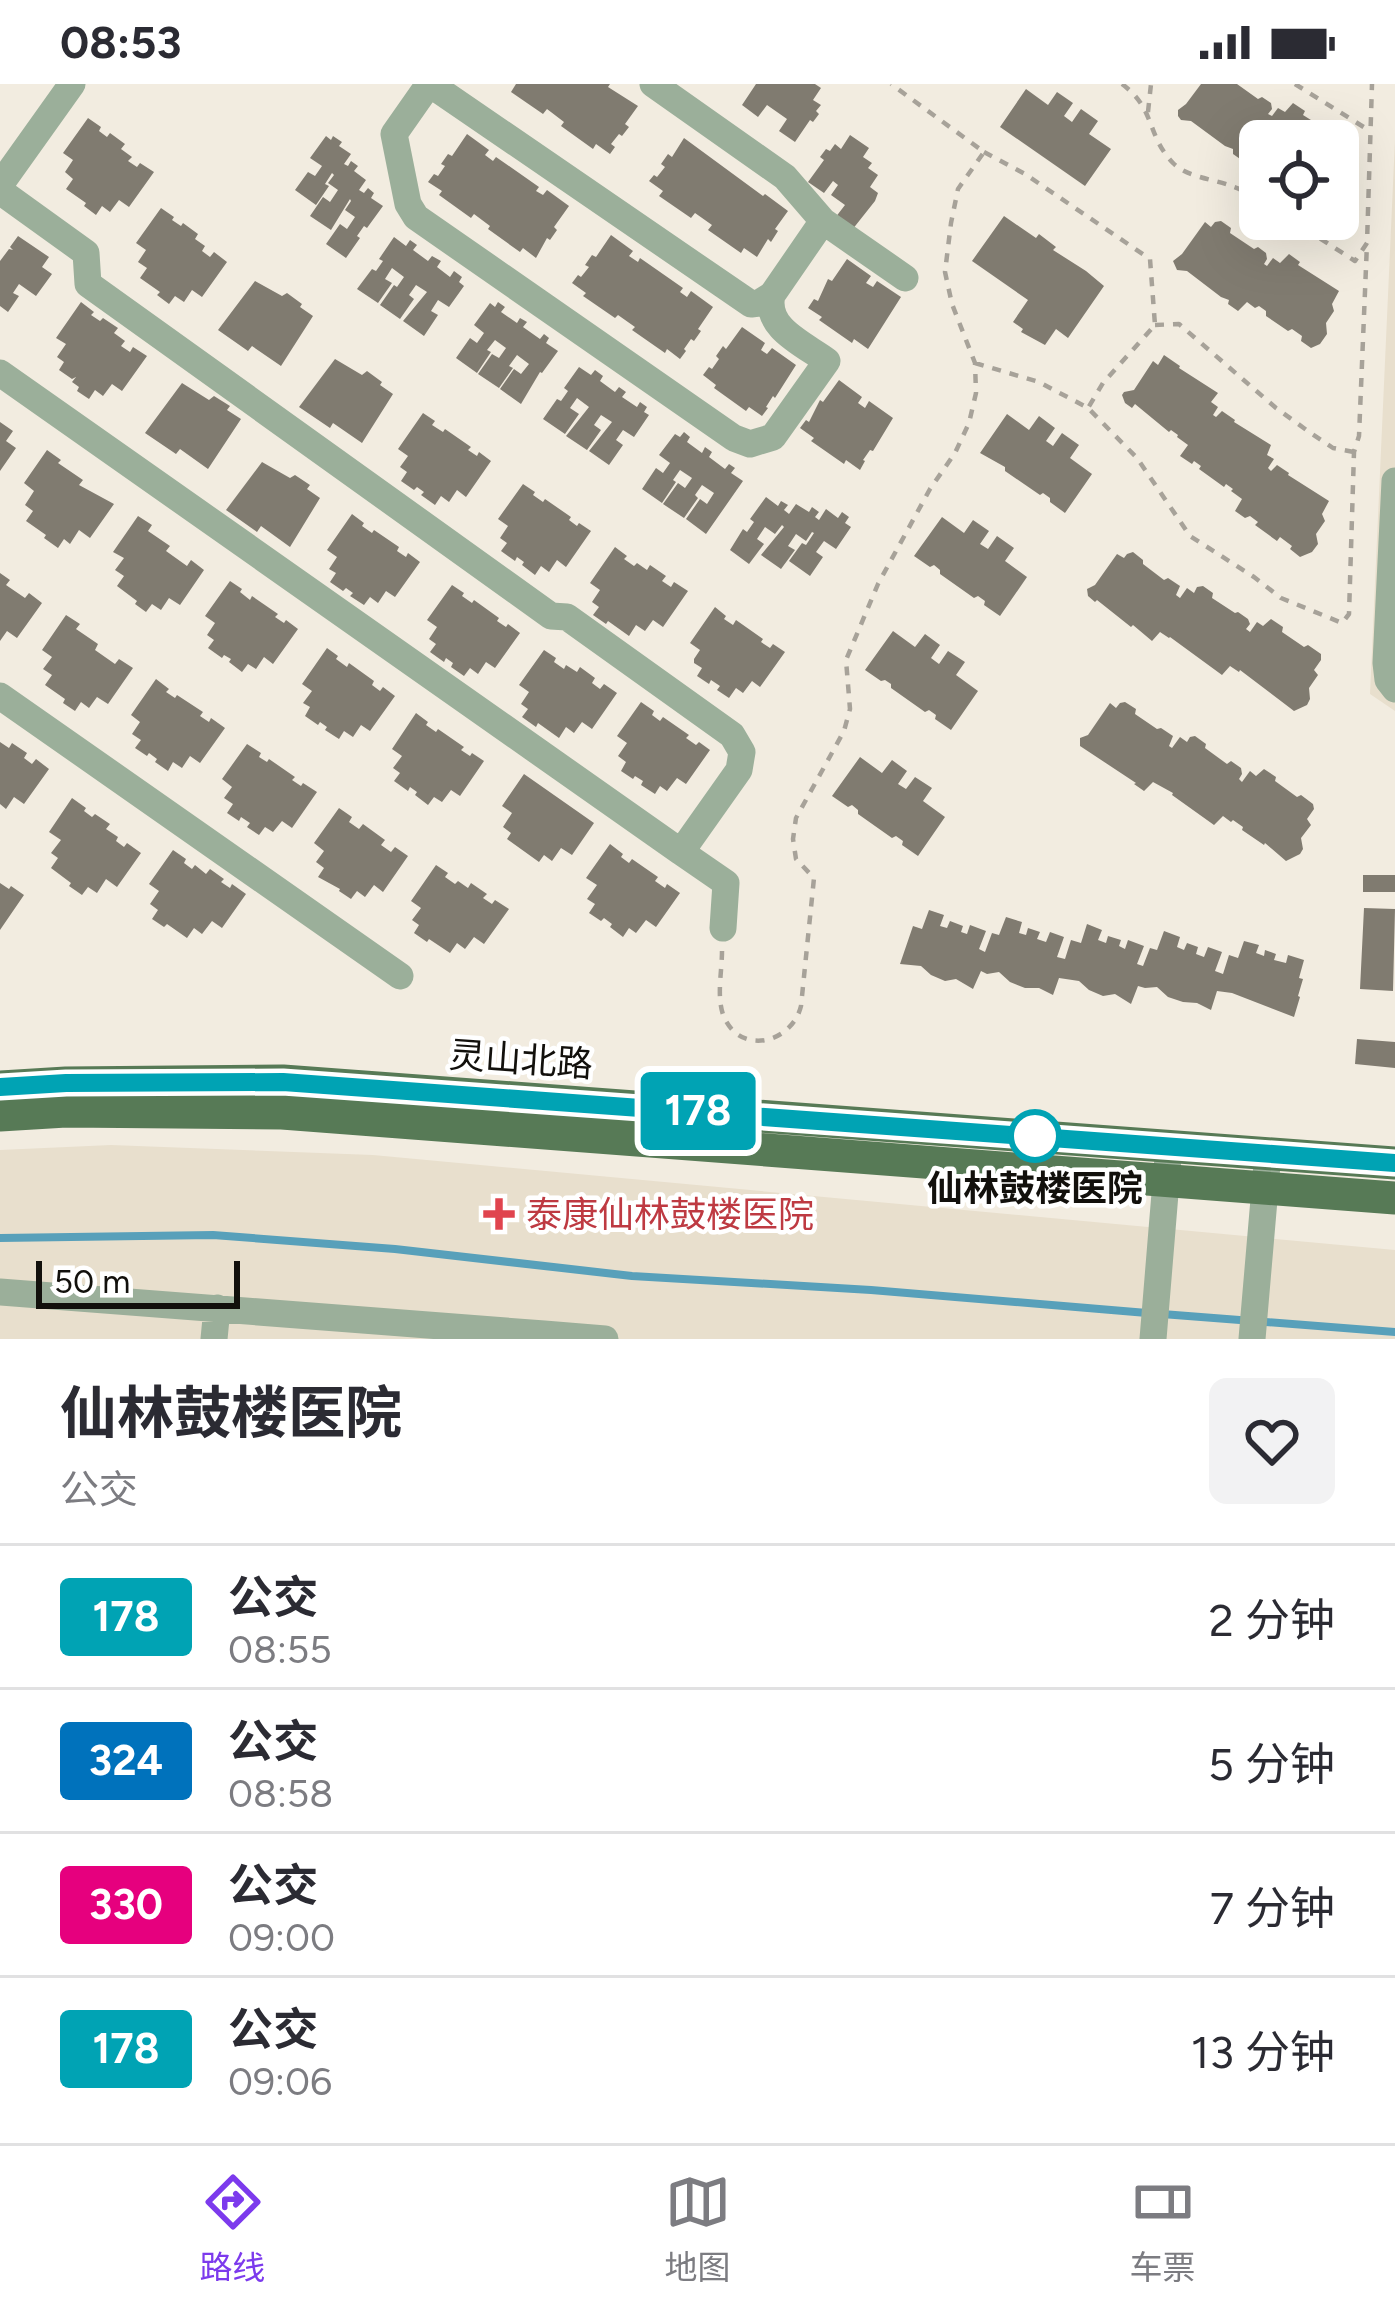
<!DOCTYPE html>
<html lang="zh">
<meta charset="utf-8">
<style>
:root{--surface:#fff;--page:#f2f2f3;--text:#2b2b33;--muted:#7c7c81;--line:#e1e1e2;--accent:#7c3aed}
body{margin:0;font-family:Figtree,"Noto Sans SC",sans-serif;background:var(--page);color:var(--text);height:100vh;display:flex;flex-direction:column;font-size:45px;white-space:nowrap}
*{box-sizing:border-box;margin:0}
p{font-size:39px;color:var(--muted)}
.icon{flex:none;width:66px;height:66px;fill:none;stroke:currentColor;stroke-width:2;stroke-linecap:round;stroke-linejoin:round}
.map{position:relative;height:1255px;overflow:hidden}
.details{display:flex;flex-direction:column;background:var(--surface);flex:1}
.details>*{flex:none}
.badge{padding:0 24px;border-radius:9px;font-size:42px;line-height:78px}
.fabs{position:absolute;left:1239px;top:36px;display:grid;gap:24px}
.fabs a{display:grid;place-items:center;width:120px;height:120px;border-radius:18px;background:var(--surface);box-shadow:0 12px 48px #0002;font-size:60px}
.scale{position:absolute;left:36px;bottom:30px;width:204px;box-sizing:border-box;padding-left:12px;border:6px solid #12100c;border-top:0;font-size:33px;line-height:42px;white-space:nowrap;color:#12100c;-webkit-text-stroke:9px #fff;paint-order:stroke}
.map>.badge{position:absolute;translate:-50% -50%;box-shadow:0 0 0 6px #fff}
.round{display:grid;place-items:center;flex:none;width:126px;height:126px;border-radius:18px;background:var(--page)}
.headline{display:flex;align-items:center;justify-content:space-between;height:204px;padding:0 60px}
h1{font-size:57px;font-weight:700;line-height:90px}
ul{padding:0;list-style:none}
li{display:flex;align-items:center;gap:36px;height:144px;padding:0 60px;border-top:3px solid var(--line)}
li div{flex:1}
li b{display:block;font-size:45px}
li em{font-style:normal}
li .badge{min-width:132px;font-weight:700;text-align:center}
.status{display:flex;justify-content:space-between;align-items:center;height:84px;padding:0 60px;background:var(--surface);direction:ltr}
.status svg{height:33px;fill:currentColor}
.tabs{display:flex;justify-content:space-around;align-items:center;height:168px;border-top:3px solid var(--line);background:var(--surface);font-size:33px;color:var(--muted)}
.tabs a{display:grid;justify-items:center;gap:6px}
.tabs .selected{color:var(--accent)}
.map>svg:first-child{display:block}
</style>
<div class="status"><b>08:53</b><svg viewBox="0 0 49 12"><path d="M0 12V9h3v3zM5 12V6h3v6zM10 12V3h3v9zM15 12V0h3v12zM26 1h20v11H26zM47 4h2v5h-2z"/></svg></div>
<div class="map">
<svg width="1395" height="1255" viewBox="0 0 1395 1255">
<rect width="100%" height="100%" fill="#f2ece0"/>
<!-- built -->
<path fill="#e8dfcd" d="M1395,56V627L1370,610Z
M111,1061L373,1071L1395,1166V1255H0V1066Z"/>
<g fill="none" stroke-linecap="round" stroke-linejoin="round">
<!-- stream -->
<path stroke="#58a0ba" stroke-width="8" d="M0,1154L213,1151L395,1165L632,1192L871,1206L1147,1229
M1162,1230L1395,1248"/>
</g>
<!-- building -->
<path fill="#807b70" d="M516,0H610L608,3L638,22L625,40L629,43L622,52L619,50L611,60L615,63L610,70L596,60L593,65L561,42L564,38L547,25L543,30L511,8Z
M756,0H815L821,4L813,16L821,21L816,27L819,30L813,38L810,36L795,58L779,47L787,35L767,21L758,33L742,21Z
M1201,0H1237L1258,15L1262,13L1271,19L1272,25L1268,30L1272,32L1278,24L1285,28L1293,19L1305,27L1303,31L1338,53L1343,60L1338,67V57H1260V74L1252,68L1243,77L1233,70V65L1225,62L1191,37L1181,36L1178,32V26L1186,20Z
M1026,5L1048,21L1057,8L1073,19L1064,32L1072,38L1081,25L1098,37L1089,50L1111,65L1085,102L1000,43Z
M88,34L101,43L99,47L107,53L110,49L125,60L121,65L132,73L128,77L137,83L140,79L154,88L129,123L119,116L110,128L102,122L96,131L84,122L86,119L66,105L73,95L65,88L73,76L63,69Z
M467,50L489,66L485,71L493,77L496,73L539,103L536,107L543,111L547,106L569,122L554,143L557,146L550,156L547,154L536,174L523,164L520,168L488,145L490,142L474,130L471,134L439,111L442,107L428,98L434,90L438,92L445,82L441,80L448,70L452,72Z
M850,51L869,64L863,73L872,79L868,84L878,91L870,103L878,109L875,117L852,146L835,134L845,121L831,111L838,101L833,97L824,109L808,98L824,76L820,73L826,65L830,67L835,60L841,65Z
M326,52L331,56L333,52L342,58L339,62L351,70L344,80L348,82L351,77L358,82L354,87L366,96L359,106L364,109L368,104L374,109L371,114L383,122L367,144L364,142L357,152L360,154L346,174L326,160L340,140L347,145L355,133L345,126L351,117L350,115L331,146L310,132L323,113L330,118L338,106L328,99L334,91L332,89L325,100L329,102L316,121L295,106L308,88L315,92L322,82L310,74Z
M684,54L763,112L765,110L788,127L775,145L778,147L771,158L768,155L757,173L744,164L741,169L708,146L712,141L695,129L691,134L659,112L663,107L649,97L654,91L657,93L665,83L661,80L668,70L672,73Z
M161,124L174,133L172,136L181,142L183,139L198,150L195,155L205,162L202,167L210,173L214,168L227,178L202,213L192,206L184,218L175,212L169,220L157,211L160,208L140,194L147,184L138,178L146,166L136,159Z
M1004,132L1036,154L1039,150L1056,163L1053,166L1086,187L1104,202L1068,254L1056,245L1045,261L1021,248L1023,245L1013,238L1028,216L972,177Z
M1221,137L1231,144L1230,149L1254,165L1258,163L1266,169L1267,175L1264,180L1267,182L1273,174L1280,179L1289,170L1300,178L1298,181L1339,207L1332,220L1334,227L1326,239L1327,250L1320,260L1311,264L1301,257L1302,252L1292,245L1288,247L1266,232V227L1259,222L1255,224L1247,218L1238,227L1228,220L1229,216L1221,213L1187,187L1177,186L1173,177L1182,170L1205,138L1211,143L1215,138Z
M611,151L633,167L629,172L638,178L640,174L683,204L680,208L687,213L691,207L713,223L698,245L701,247L694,257L691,255L684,265L686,267L680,275L667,265L665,269L632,246L635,243L618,231L615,234L583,212L586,209L572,199L578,191L581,193L589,183L585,181L592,171L596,173Z
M18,152L49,173L42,183L52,190L36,212L19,200L13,209L19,212L8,228L0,222V177L9,165L13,166L10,163Z
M394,153L406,162L410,156L417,161L413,166L428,177L432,172L441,177L437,183L450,193L454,187L462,193L459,198L464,202L449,223L438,216L431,227L438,231L424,252L403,237L427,208L416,201L409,211L414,215L400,235L380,221L394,201L397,203L404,193L392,184L385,195L392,199L378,219L357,205L372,185L376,187L383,177L379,175Z
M847,175L871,192L866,199L873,203L877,197L901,213L868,265L854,255L852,259L819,236L822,233L808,224L814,215L818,217L828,195L832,197Z
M255,197L282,212L287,209L302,220L300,223L313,232L281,282L252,262L248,267L218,246Z
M81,218L94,228L91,231L100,237L103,234L118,244L114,249L125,257L121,262L130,268L133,263L147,272L122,307L112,300L103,312L95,306L89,315L77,307L79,303L72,298L76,293L72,295L59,286L64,278L57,273L66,260L56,254Z
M498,218L505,223L501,228L517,239L520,234L527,238L523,243L540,255L544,250L549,254L546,259L558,267L542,289L540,288L521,320L500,305L514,285L521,290L529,280L517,271L509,282L513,284L499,304L478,290L492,270L499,274L506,264L495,256L487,266L491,268L477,289L456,274L470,254L477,259L484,249L474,241L490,219L495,223Z
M742,243L765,259L761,266L767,270L772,264L796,281L775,314L773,312L766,323L768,324L762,332L749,323L746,327L714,304L716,301L703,291L709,283L712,285L719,275L716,272L723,262L726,265Z
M1164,271L1180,282L1179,284L1218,309L1211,318L1218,323L1213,331L1216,333L1222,327L1235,336L1234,338L1271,361L1267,371L1274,375L1268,384L1271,387L1277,381L1289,389L1288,391L1329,417L1322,430L1325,437L1316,450L1318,460L1312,468L1300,473L1290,465L1292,462L1280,453L1277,457L1255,441L1258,438L1250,432L1245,434L1235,427L1242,415L1231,407L1233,405L1226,400L1224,403L1199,385L1201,382L1194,377L1192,380L1180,372L1188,361L1177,353L1178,351L1171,346L1169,348L1135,320L1132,324L1125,319L1122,311L1124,308L1134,306L1153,277L1158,281Z
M335,275L362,291L367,287L382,298L380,301L393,310L362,359L333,339L330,344L299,323Z
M579,283L591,291L595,286L603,292L600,297L615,308L619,303L626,308L622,313L637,323L640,318L647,323L644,328L649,331L634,353L623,346L616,356L623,361L609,381L589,367L612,338L601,331L594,341L601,346L587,366L566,352L589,323L577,314L570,324L579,330L565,350L543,335L557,315L561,317L568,307L564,304Z
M839,296L862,313L858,319L865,324L869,317L893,334L873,367L870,366L863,376L865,377L860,386L846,376L844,380L811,357L814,354L800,344L806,336L809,338L820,316L823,318Z
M182,299L209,316L214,312L230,322L227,326L241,335L208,385L180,365L176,370L145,349Z
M423,329L435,337L432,341L443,348L445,345L471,363L468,366L477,372L479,368L491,377L466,413L457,406L449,418L441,412L435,421L421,411L424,408L417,403L414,406L401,397L407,388L400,383L408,372L398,365Z
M1007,330L1029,346L1039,332L1055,344L1046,357L1053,362L1062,349L1079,361L1070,374L1092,390L1065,429L1050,418V414L1043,409L1040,411L1005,387V383L980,369Z
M0,338L13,347L6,357L16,364L0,387Z
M684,348L690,353L687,358L702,369L705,363L712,368L709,373L725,385L729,380L735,384L731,389L743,397L706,450L686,435L700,415L707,420L714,409L702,401L695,411L698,414L684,434L663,420L678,399L685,404L692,394L680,386L673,396L676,398L662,419L642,405L656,384L663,389L670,379L659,371L675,350L680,353Z
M47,366L61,376L58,379L83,396L79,401L114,420L90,454L79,446L70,460L64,455L58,464L44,454L46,451L26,437L33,427L25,421L34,407L24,399Z
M262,378L290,394L295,391L310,401L307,405L320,414L290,463L261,442L257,448L226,426Z
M523,400L535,408L533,411L543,418L545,415L571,433L569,436L577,442L579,439L591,447L566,483L557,476L549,488L541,482L535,491L522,481L524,478L517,473L515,477L501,467L507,459L500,454L508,442L498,435Z
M766,413L778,422L781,417L788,421L784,426L789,430L796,420L809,428L812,423L819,428L815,433L819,436L826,425L838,434L842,428L849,433L845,439L851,443L836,465L824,457L816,468L823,473L810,492L789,477L802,459L806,461L814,449L812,448L806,457L796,450L788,462L795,466L781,485L761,471L784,443L782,441L775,450L765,443L757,455L764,460L749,480L730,466L743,445L747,448L754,438L750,435Z
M352,430L364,439L362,442L372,449L374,446L399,463L397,467L406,473L408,469L420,478L395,513L386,507L378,519L370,513L364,521L350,512L353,509L346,504L343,507L330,498L336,489L329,485L337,473L327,466Z
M138,432L152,441L148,447L170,462L166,467L187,482L191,476L204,486L180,521L169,514L161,526L152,520L146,528L135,520L137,517L117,502L124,492L115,486L124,474L113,468Z
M942,433L964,449L973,436L989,447L980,460L988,465L997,452L1014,464L1005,477L1027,493L1000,532L984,521L985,517L978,512L974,514L940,490V486L934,481L930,483L914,472Z
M615,463L627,472L624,475L634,482L637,479L647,486L650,481L666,492L662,497L671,503L674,498L688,507L663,543L653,536L645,547L636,541L629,552L608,537L606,540L593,531L599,523L592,518L600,506L590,499Z
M1133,468L1143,476V480L1164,496L1168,494L1180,502L1176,511L1180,514L1187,504L1194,509L1197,503L1203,502L1213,509L1212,514L1235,529L1238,528L1248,535L1250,540L1246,545L1250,548L1257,538L1263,542L1271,535L1283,543L1282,548L1304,563L1308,561L1321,570V576L1314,586L1318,591L1309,604L1310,615L1307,621L1294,627L1240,586L1239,588L1230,582L1222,591L1170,553L1169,554L1160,548L1152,557L1133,541L1131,543L1097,516L1095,518L1088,512L1087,505L1095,501L1117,470L1124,474L1127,470Z
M0,489L10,496L6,501L25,514L29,509L42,519L17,554L7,547L0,557Z
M230,497L242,505L240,508L250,516L252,512L278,530L275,533L284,539L286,536L298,545L273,580L264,573L256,585L248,580L242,588L229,578L231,575L224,571L222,574L208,564L214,556L207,551L215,539L205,532Z
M452,501L464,509L462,512L472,519L474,516L499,534L497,537L506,543L508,540L520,549L495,584L486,578L478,590L470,584L464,592L451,583L453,579L446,574L444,578L430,568L436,560L429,555L437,543L427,536Z
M715,523L726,532L724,535L733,541L736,536L763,555L761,558L770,564L773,560L785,568L760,603L752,597L743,609L736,604L729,614L717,606L720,602L711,596L709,600L697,592L702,584L694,579V575L700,566L690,559Z
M66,531L80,540L76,545L98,560L95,566L115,580L119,575L133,584L108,620L97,613L89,624L81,618L75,627L63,619L65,615L45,601L52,591L43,585L52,573L42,566Z
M893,547L915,563L925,550L940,561L931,574L939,580L948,567L965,578L956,591L978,607L951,646L935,635L936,631L929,626L925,628L891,604V600L885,596L881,597L865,586Z
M327,564L338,572L336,575L347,583L349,579L374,597L372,601L380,607L383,603L395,612L370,647L361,641L353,653L344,647L339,655L325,646L327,643L320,638L318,641L305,632L310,623L303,619L312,607L302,600Z
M544,566L556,574L554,578L564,585L566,581L577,588L580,583L595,594L592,599L600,605L604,600L617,609L592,645L582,638L574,649L566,643L559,654L538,639L536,643L522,633L528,625L521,620L529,608L519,601Z
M156,595L169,605L166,608L175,614L177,611L203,628L200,632L209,638L211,634L225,644L200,679L190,672L182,684L173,678L168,687L155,678L157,675L149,669L147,672L135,664L141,656L132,650L140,638L131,631Z
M641,618L654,627L652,631L660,637L663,633L689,651L686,654L696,661L699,658L710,666L686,700L677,694L667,707L660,702L655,710L641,701L643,697L635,692L633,695L621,687L626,678L618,672L627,659L617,652Z
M1125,618L1136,625L1135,630L1157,645L1161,644L1173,652L1169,662L1172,664L1180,653L1187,658L1190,653L1195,652L1206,660L1205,664L1227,680L1231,677L1241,684L1242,690L1239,695L1242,698L1250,687L1256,692L1264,685L1276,693L1275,697L1297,713L1301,711L1313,720L1314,725L1307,735L1311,741L1301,754L1303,765L1300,770L1286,777L1265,759L1264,761L1242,746L1243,743L1233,736L1231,738L1223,732L1214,741L1172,711L1173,709L1153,698L1144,707L1134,700L1136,699L1080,662V654L1088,651L1110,619L1116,624L1120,619Z
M416,629L428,638L426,641L436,648L438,645L464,663L461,666L470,672L472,669L484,677L460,712L451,706L442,718L434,713L428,721L415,711L417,708L410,703L408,707L394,697L400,689L393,684L402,672L392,665Z
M0,658L9,664L12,659L27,669L24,674L32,680L36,675L49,685L24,720L14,713L6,725L0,720Z
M247,660L261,669L259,673L267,678L269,675L295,693L292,696L301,702L303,699L317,708L292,744L282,737L273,748L265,743L259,751L247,743L250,739L241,733L239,737L227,729L233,720L224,714L232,703L222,695Z
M860,673L882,689L892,676L907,687L898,700L906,705L915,693L932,704L923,717L945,733L918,772L902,761L903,757L896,752L892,754L858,730V726L852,721L848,723L832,712Z
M524,690L594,739L572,771L561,764L552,777L544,771L539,778L507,755L511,749L503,743L512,729L502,722Z
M72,714L86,724L84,727L92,733L95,730L110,740L106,745L118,753L116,757L124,763L127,759L141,769L117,803L106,795L97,809L88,803L82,811L69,802L71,799L51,784L58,774L51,769L61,756L49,748Z
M339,724L352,733L349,738L359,745L363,740L385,756L381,761L391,768L395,763L408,772L383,808L374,801L365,813L357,807L351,815L339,807L340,805L318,793L324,784L316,778L324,767L314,759Z
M610,760L623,770L621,773L629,779L632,775L658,793L655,797L665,804L667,800L680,809L656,843L646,836L636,849L629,844L623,853L610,843L612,840L604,834L601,837L589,829L595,820L587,815L597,801L586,794Z
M173,766L186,775L184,779L192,785L195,781L206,790L210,785L224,795L221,798L230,804L232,800L246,810L222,844L212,837L202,850L194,844L187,854L167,840L164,843L152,835L158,826L150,820L159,807L149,800Z
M436,781L448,789L445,793L455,800L458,797L468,804L471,799L487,810L483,814L492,820L495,816L509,825L484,860L474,853L465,865L457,859L450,869L429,855L427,858L414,849L419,841L412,836L421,824L411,817Z
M1363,791H1395V808H1363Z
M0,799L9,805L11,802L24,811L0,846Z
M1364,824L1395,825L1393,907L1360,905Z
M929,826L944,831L940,842L947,844L950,837L963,842L961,848L967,850L970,841L986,847L979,865L985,868L992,849L999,851L1006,833L1022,838L1019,849L1026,851L1028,844L1040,848L1037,855L1046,858L1050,848L1064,853L1057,873L1065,875L1071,856L1081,859L1087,840L1102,846L1098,856L1106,859L1108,852L1121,856L1119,862L1125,865L1128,856L1144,862L1137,880L1143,882L1150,864L1157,866L1164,847L1180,853L1177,863L1184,866L1187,859L1198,863L1196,870L1204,873L1208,863L1222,868L1215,887L1223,890L1229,871L1238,874L1244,857L1259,861L1256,869L1264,872L1265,866L1276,870L1274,876L1286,879L1288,871L1304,876L1299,894L1303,895L1298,912L1300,913L1294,933L1232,909L1217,907L1211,926L1197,919L1183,918L1168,913L1157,903L1145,904L1138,902L1131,920L1115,910L1103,912L1089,906L1079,897L1059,894L1053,911L1039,904H1025L1010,898L999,888L987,890L981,887L973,905L956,895L945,897L931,891L921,882L900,880L913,842L922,845Z
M1357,955L1395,958V984L1355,980Z"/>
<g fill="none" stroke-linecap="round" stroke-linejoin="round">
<!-- path -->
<path stroke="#a7a299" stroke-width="4.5" stroke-dasharray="9 9" stroke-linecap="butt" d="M1122,0C1156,25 1146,51 1173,79C1188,94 1215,95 1234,103C1243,106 1252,112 1260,116
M1295,0L1370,47
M1148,28L1151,0
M984,68L1025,90L1150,175L1155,241L1103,299L1088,324
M1290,135L1355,177L1367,159L1372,0
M1155,241L1179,240L1276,324L1312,350L1333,364L1354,368
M975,279L1039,298L1088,324L1137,374L1190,452L1254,493L1281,514L1342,539L1349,530L1354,368L1359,352L1367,159
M722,867C722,888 716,914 724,933C741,972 792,959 801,922L814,794L796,775L793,755L796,734L844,647L850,625L846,576L878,500L930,405L955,369L969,339L976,309L975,279L952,220L945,188L951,139L958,105L984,68L891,0"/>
<!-- minor -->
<path stroke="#9baf9a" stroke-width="27" d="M429,0L394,50L408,120L416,133L734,354L750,360L773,353L827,277C804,260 764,244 772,211
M430,0L751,220L759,219L772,211L823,137
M653,0L785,93L823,137L905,194
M0,101L72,0
M0,107L86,169L88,200L551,532L567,533L732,651L742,668L739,686L681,768L0,289
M1395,397L1386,579L1388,596L1395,605
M0,612L400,892
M681,768L726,799L723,844
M0,1208L544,1250
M214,1255L217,1224
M544,1255V1250L605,1255
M1153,1255L1169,1061
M1252,1255L1268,1069"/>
<!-- major -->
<path stroke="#577a56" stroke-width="33" d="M0,1003L66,999L283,997L1395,1079
M0,1031L66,1027L282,1029L1395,1114"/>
</g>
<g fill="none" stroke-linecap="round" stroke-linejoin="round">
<defs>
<path id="line" d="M0,1003L66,999L283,998L1395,1079"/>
</defs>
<!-- line casing -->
<use href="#line" stroke="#fff" stroke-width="27"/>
<!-- line -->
<use href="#line" stroke="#00a3b4" stroke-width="18"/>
</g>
<!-- markers -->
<circle fill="#fff" stroke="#00a3b4" stroke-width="6" cx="1035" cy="1052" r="24"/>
<path fill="#e0444e" stroke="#fff" stroke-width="4.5" d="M493 1112h12v12h12v12h-12v12h-12v-12h-12v-12h12z"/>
<g text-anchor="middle" stroke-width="9" stroke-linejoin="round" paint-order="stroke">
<!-- street labels -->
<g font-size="36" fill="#12100c" stroke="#fff">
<text transform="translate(521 975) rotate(4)" y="13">灵山北路</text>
</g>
<!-- stop labels -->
<g font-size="36" font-weight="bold" fill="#12100c" stroke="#fff">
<text x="1035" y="1117">仙林鼓楼医院</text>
</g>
<!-- health labels -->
<g font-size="36" fill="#be3a42" stroke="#fff" text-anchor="start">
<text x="526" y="1143">泰康仙林鼓楼医院</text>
</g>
</g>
</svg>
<div class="fabs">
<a><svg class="icon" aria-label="locate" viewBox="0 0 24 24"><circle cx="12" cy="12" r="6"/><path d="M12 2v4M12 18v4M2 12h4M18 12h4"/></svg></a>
</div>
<div class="scale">50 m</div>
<b class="badge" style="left:698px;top:1027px;background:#00a3b4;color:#fff">178</b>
</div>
<section class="details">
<div class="headline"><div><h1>仙林鼓楼医院</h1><p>公交</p></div><a class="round"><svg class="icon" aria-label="heart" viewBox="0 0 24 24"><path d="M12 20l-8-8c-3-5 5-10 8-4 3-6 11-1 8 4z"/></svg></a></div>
<ul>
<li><span class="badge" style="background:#00a3b4;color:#fff">178</span><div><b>公交</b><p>08:55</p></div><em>2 分钟</em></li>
<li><span class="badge" style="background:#0072bc;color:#fff">324</span><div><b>公交</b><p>08:58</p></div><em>5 分钟</em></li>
<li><span class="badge" style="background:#e6007e;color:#fff">330</span><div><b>公交</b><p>09:00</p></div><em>7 分钟</em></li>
<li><span class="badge" style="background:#00a3b4;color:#fff">178</span><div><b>公交</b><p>09:06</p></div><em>13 分钟</em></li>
</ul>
</section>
<nav class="tabs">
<a class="selected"><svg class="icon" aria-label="directions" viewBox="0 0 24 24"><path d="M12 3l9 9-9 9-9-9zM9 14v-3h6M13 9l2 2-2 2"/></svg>路线</a>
<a><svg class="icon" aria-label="map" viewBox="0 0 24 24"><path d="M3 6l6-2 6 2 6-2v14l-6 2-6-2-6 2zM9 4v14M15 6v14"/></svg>地图</a>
<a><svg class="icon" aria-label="tickets" viewBox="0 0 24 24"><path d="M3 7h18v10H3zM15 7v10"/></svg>车票</a>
</nav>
